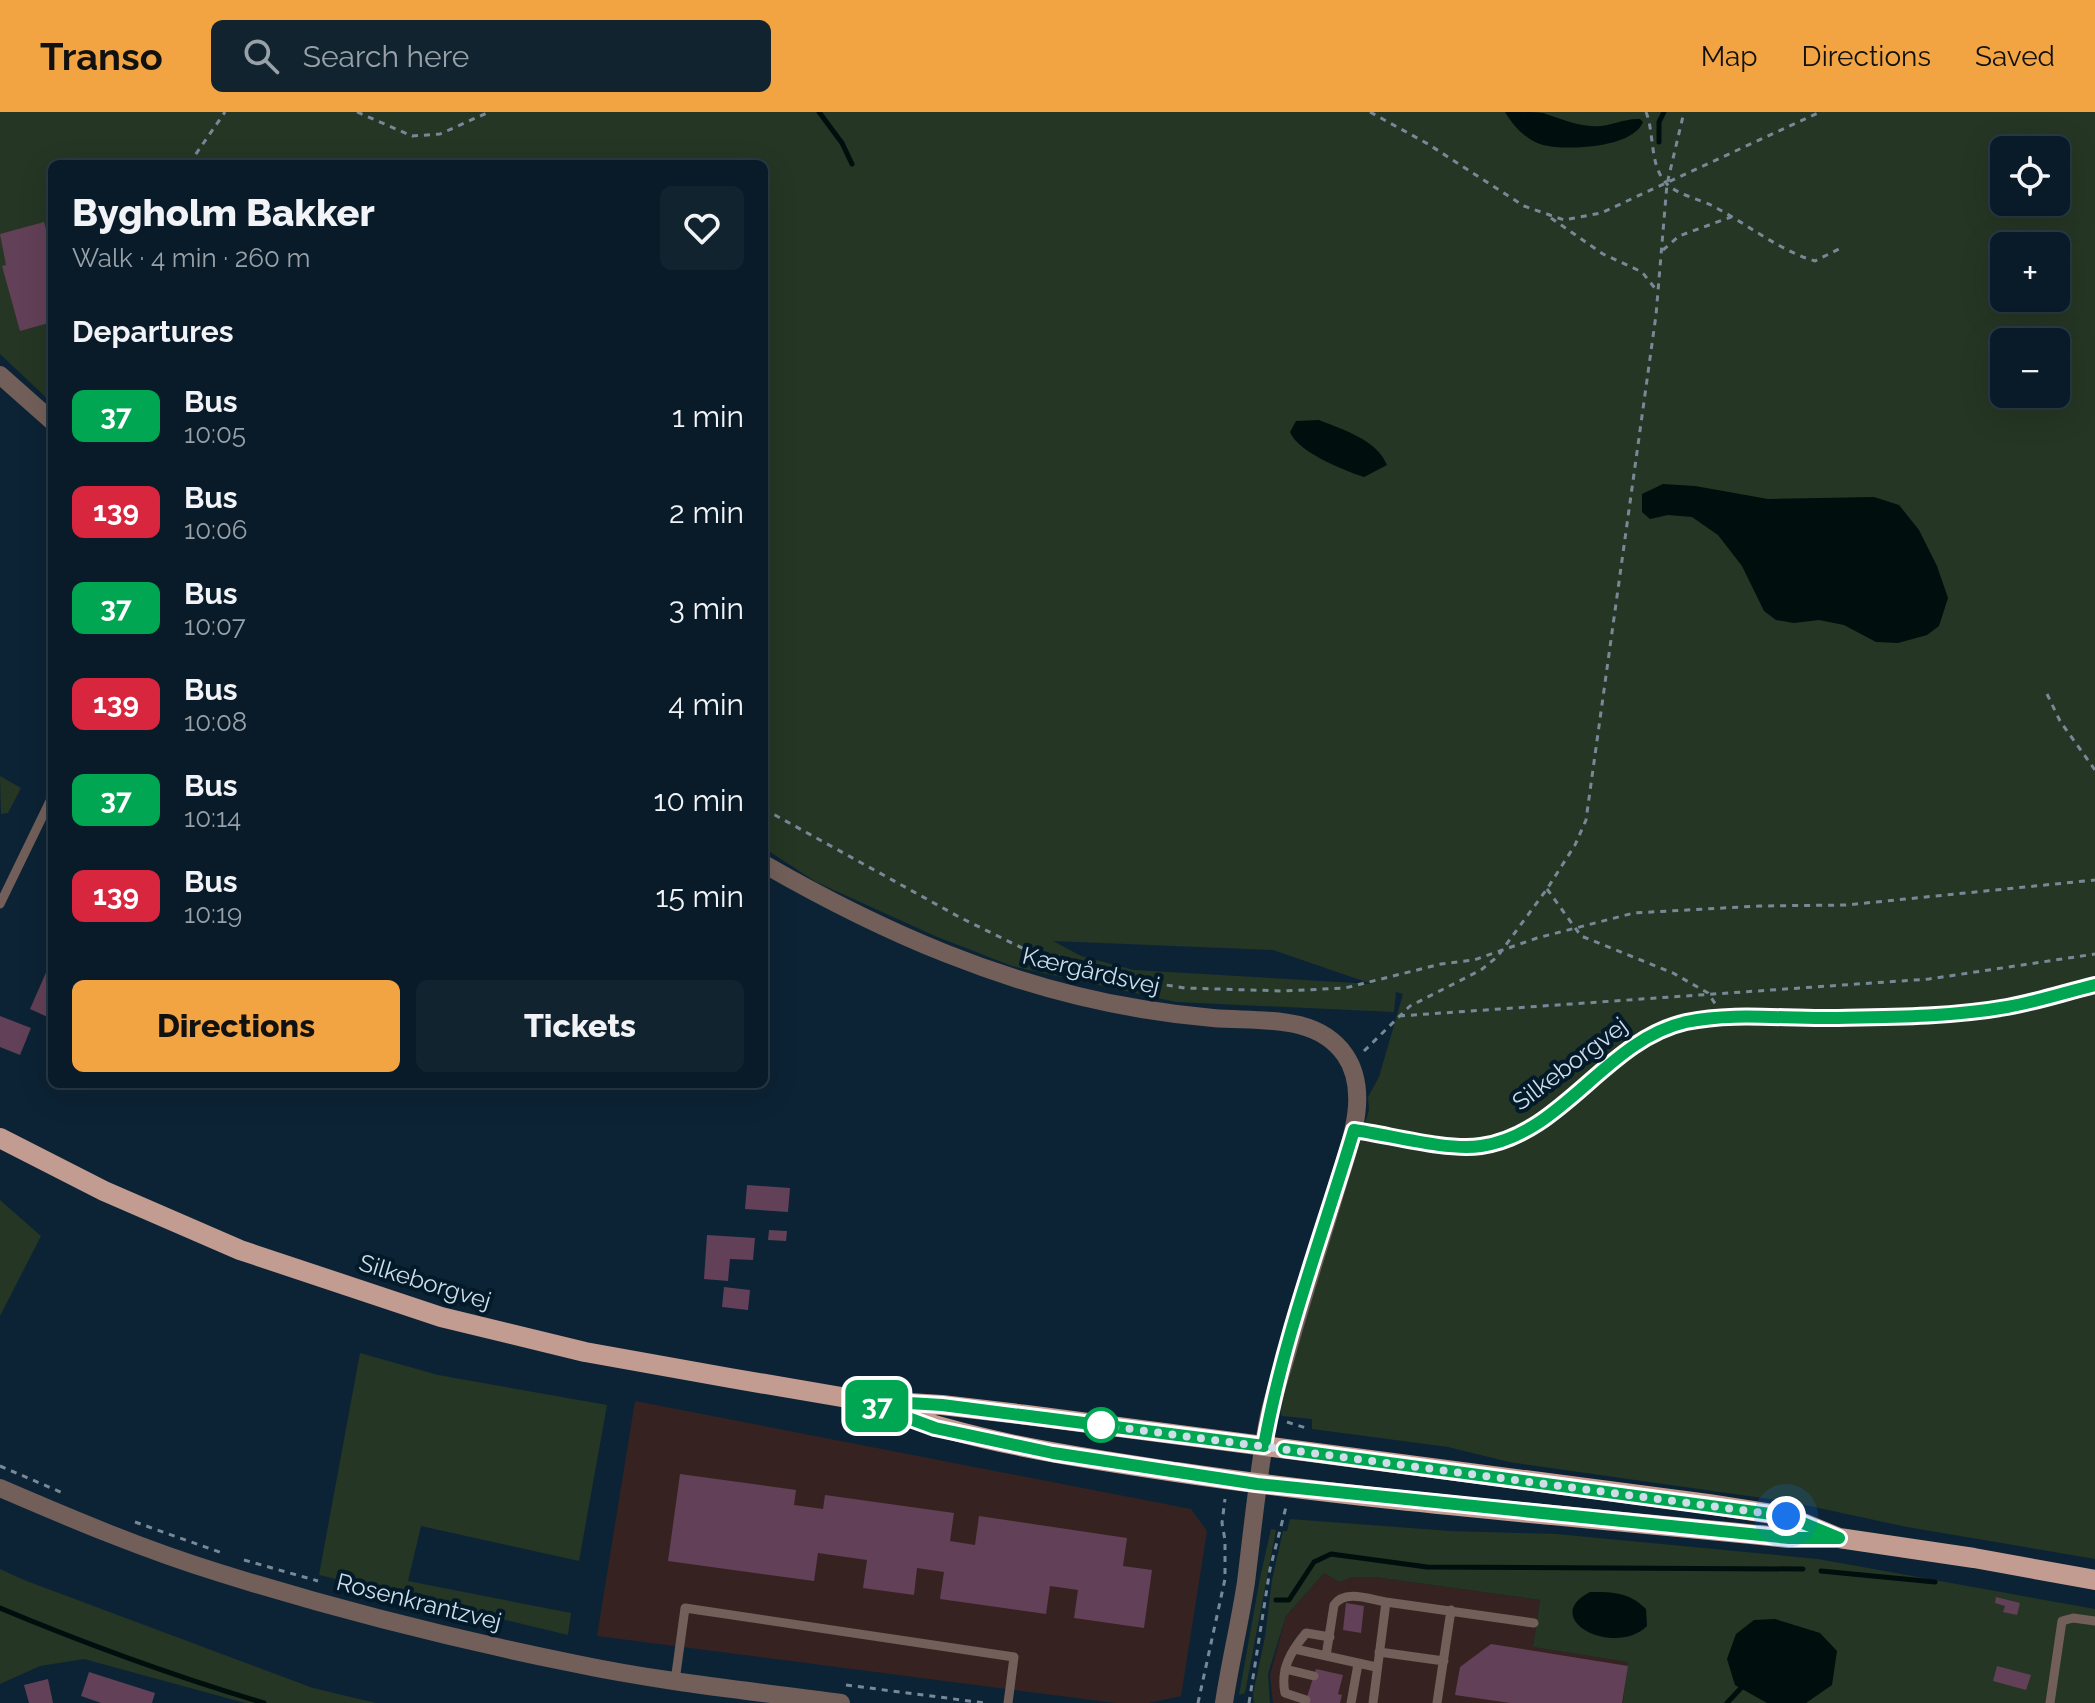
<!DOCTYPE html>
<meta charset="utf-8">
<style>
:root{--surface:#091a28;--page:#122330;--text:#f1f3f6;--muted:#99a1a8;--line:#293845;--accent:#f3a442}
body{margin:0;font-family:Raleway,sans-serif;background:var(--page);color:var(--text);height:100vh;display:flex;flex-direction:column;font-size:30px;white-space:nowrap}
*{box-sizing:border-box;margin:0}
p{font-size:26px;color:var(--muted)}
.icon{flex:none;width:44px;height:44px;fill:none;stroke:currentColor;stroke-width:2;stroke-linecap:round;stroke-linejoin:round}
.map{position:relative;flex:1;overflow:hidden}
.panel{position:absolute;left:48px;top:48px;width:720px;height:928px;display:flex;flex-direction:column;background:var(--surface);border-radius:12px;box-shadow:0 8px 32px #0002,0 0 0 2px var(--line)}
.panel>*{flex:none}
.badge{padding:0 16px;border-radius:12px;font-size:28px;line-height:52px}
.fabs{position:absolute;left:1990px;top:24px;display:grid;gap:16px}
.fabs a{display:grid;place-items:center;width:80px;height:80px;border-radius:12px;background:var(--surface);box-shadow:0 8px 32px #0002,0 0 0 2px var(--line);font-size:40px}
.you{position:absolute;width:40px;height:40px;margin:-20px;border:6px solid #fff;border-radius:50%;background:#1a73e8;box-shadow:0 0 0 12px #1a73e833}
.map>.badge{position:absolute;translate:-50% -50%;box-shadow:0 0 0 4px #fff}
h2{padding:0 24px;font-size:30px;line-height:72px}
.round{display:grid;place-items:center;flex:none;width:84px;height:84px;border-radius:12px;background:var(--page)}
.summary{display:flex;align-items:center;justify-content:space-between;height:136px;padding:0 24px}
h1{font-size:38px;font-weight:800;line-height:60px}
.cta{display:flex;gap:16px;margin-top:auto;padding:16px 24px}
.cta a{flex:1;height:92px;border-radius:12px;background:var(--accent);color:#111;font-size:32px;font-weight:800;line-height:92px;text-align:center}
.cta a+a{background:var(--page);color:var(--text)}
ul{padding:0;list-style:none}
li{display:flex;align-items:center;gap:24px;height:96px;padding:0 24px}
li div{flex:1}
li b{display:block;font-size:30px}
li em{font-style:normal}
li .badge{min-width:88px;font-weight:700;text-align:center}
header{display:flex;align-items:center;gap:48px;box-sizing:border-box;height:112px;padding:0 40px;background:var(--accent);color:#111}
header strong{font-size:38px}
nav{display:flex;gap:44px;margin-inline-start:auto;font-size:28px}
.search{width:560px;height:72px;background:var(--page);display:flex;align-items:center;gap:20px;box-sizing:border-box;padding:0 28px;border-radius:12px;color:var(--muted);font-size:30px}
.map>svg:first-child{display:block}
</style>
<header>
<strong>Transo</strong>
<div class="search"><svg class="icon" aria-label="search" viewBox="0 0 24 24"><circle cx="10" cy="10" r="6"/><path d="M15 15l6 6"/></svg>Search here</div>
<nav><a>Map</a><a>Directions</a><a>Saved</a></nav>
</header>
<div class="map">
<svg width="2095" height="1591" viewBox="0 0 2095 1591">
<rect width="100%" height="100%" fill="#0c2335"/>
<!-- commercial -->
<path fill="#362321" d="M635,1289L1191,1397L1207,1419L1181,1584L1148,1591H1115L597,1524Z
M1324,1461L1339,1470L1353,1465H1375L1540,1488L1533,1535L1629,1550L1624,1591H1273L1270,1563L1286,1504Z"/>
<!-- green -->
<path fill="#253624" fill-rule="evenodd" d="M0,0H2095V1447L1907,1415L1791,1390L1509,1350L1448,1335L1312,1317V1307L1282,1304L1279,1295L1369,998L1368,985L1379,965L1403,882L1396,880L1394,900L1176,890L1012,854L935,824L816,770L764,736V52H52V291L0,242ZM2004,38H2056V90H2004ZM2004,134H2056V186H2004ZM2004,230H2056V282H2004ZM1053,829L1273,838L1372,872L1134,858L1081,844Z
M0,664L21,676L8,701L1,702Z
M0,1088L41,1124L0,1204Z
M360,1241L438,1263L607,1293L579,1449L421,1414L408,1469L571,1501L568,1523L319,1463Z
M1290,1407L1450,1419L1556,1422L1818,1447L2095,1497V1591H1623L1628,1550L1533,1535L1540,1488L1375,1465H1353L1339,1470L1324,1461L1286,1504L1268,1562L1270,1591H1254L1253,1582L1265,1525L1272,1468L1283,1419H1287Z
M1271,1417L1276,1418L1245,1581L1239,1583L1260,1466Z
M0,1457L24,1468L313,1576L376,1591H245L84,1547L40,1554L0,1572Z"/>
<!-- water -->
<path fill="#010e0e" d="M1505,0C1517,0 1532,0 1543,1C1559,6 1574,13 1591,14C1608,16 1623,6 1640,7L1643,10C1633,36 1566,39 1543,33C1527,29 1513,14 1505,0Z
M1319,308C1344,318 1377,328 1387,353L1364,365C1343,358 1298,340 1290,320L1296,309Z
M1663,372L1695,374L1768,387L1874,385L1899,393L1919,418L1937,454L1948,486L1939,514L1927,523L1898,531L1876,530L1844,513L1819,508L1794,511L1776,508L1764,499L1742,454L1718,423L1692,405L1668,403L1650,407L1642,400V382Z
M1590,1480C1613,1480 1629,1480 1646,1497L1647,1514C1615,1546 1538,1507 1590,1480Z
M1775,1507L1820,1521L1837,1539L1832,1573L1806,1591H1767L1735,1573L1727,1547L1736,1522L1754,1508Z"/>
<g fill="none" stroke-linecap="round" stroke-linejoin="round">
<!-- stream -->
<path stroke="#010e0e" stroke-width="5" d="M819,0L842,31L852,52
M1659,30V10L1664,0
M1821,1459L1935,1470
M1276,1488H1289L1314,1450L1331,1442L1427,1455L1803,1457
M0,1496C86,1532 174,1564 264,1591
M1727,1591L1741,1576"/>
</g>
<!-- building -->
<path fill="#624057" d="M44,110L52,140V210L20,219L2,154L6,153L0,122Z
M48,856L52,858V907L30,897Z
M0,904L31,916L20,943L0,935Z
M747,1073L790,1076L788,1100L745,1097Z
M769,1118L787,1119L786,1129L768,1128Z
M707,1123L755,1126L753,1148L730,1147L728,1169L704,1167Z
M724,1175L750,1178L748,1198L722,1195Z
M680,1362L796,1378L794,1393L823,1397L825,1383L954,1401L950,1429L975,1433L979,1404L1127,1426L1123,1454L1152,1458L1144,1516L1074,1506L1078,1478L1050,1474L1046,1502L940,1487L944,1460L917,1456L914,1483L863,1476L867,1448L818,1441L814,1469L668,1449Z
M1996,1485L2020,1491L2017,1503L2003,1500L2005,1494L1995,1491Z
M1346,1491L1364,1494L1361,1521L1343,1518Z
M1491,1532L1628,1554L1622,1591H1510L1455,1583L1460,1555Z
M1997,1554L2031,1563L2026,1578L1993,1569Z
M1316,1557L1343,1563L1338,1582L1342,1583L1340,1591H1305Z
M89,1560L155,1581L152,1591H101L81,1584Z
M48,1567L53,1591H29L24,1573Z"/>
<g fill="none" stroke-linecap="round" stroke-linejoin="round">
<!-- path -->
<path stroke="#778997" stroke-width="3" stroke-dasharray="6 6" stroke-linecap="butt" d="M357,0L412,24L440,22L489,0
M1370,0L1428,32L1524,94L1564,108L1601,101L1820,0
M1646,0C1655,23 1649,52 1666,71C1676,82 1698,87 1711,93C1746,111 1778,138 1815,149L1843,135
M189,52L225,0
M1551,106L1603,142L1642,160L1658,180
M1663,138L1679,124L1731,105
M2047,582L2060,609L2095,658
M764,697L961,806L1065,857L1185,876L1283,879L1345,876L1441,852L1474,848L1537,826L1634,801L1759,794L1846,793L2095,768
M1547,777L1581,824L1673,861L1708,881L1716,893
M1399,904L1929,867L2095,842
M1364,939L1410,894L1481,858L1497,845L1547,777L1575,733L1586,708L1656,203L1667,72L1684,0
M1287,1310L1306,1316
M0,1354L65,1382
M135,1410L222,1441
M244,1448L318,1469
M846,1573L985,1591
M1198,1591L1225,1467V1428L1222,1411L1225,1387
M1249,1591L1270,1457L1286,1395"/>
<!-- lane -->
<path stroke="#725f59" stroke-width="9" d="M0,792L52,685
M1354,1018C1390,1023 1446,1039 1481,1034C1563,1022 1606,927 1686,910C1733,900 1784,907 1831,906C1889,905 1950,905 2007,895C2036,890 2066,880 2095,873
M1295,1537L1376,1555
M1379,1540L1444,1549
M1326,1544L1334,1493C1345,1477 1369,1487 1386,1490
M1285,1557L1314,1564
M675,1569L685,1496L1014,1545L1008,1591
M1306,1588L1285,1581C1280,1557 1291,1539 1306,1521L1330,1525
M1351,1591L1358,1552
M1373,1591L1386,1490L1534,1511
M1437,1591L1451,1498
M2050,1591L2062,1509L2073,1506L2095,1509"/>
<!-- street -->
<path stroke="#725f59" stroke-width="18" d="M0,263L52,309
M764,752C882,820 1007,875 1142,897C1166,901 1190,904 1213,906C1257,910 1316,901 1345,943C1370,979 1351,1030 1339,1068C1322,1126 1303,1183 1287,1241C1281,1262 1274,1282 1269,1303C1258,1359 1253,1414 1246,1470C1240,1510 1230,1551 1224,1591
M0,1376C72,1407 145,1438 220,1461C335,1497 454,1527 572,1551C661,1570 752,1579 841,1591"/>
<!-- primary -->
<path stroke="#c39c91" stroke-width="20" d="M0,1026L104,1079L240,1138L441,1205L585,1240L730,1266L859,1288L942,1293L1027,1303L1708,1392L1786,1404L1839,1426
M882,1296C977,1331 1076,1345 1176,1360C1379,1390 1585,1405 1789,1426H1839L1974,1446L2095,1468"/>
</g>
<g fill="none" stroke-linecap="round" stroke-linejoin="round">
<defs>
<path id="line" d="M1284,1337L1786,1404L1839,1426H1789L1257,1372L1053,1341L935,1316L859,1288L942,1293L1264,1334C1283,1227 1323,1122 1354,1018C1390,1023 1446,1039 1481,1034C1563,1022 1606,928 1686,910C1733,900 1784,907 1831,906C1889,905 1950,905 2007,895C2036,890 2066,880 2095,873"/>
</defs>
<!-- line casing -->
<use href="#line" stroke="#fff" stroke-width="18"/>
<!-- line -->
<use href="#line" stroke="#00a651" stroke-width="12"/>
<!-- walk -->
<path stroke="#cfdde8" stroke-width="8" stroke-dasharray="0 14.4" d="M1101,1313L1786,1404"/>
</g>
<!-- markers -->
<circle fill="#fff" stroke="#00a651" stroke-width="4" cx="1101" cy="1313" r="16"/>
<g text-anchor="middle" stroke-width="8" stroke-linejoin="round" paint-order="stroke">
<!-- street labels -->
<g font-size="24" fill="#cfdde8" stroke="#031a2a">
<text transform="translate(1091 859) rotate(13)" y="8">Kærgårdsvej</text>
<text transform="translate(1570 952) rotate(-37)" y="8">Silkeborgvej</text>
<text transform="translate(425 1170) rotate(17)" y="8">Silkeborgvej</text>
<text transform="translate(419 1490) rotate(14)" y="8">Rosenkrantzvej</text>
</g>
</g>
</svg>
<div class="fabs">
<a><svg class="icon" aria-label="locate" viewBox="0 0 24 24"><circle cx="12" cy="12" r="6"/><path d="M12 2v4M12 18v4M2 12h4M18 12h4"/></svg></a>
<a>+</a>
<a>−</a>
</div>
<div class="you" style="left:1786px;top:1404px"></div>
<b class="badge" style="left:877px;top:1294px;background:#00a651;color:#fff">37</b>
<section class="panel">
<div class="summary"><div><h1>Bygholm Bakker</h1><p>Walk · 4 min · 260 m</p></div><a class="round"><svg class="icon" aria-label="heart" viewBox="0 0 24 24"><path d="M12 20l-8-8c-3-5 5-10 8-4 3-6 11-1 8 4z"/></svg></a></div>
<h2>Departures</h2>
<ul>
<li><span class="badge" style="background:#00a651;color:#fff">37</span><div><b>Bus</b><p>10:05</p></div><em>1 min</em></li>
<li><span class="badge" style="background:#d7263d;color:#fff">139</span><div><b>Bus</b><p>10:06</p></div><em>2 min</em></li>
<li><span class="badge" style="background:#00a651;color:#fff">37</span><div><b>Bus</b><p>10:07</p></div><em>3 min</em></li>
<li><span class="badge" style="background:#d7263d;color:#fff">139</span><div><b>Bus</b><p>10:08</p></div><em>4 min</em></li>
<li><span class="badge" style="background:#00a651;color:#fff">37</span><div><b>Bus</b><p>10:14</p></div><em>10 min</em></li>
<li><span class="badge" style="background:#d7263d;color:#fff">139</span><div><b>Bus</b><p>10:19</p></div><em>15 min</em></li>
</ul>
<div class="cta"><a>Directions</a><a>Tickets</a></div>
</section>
</div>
